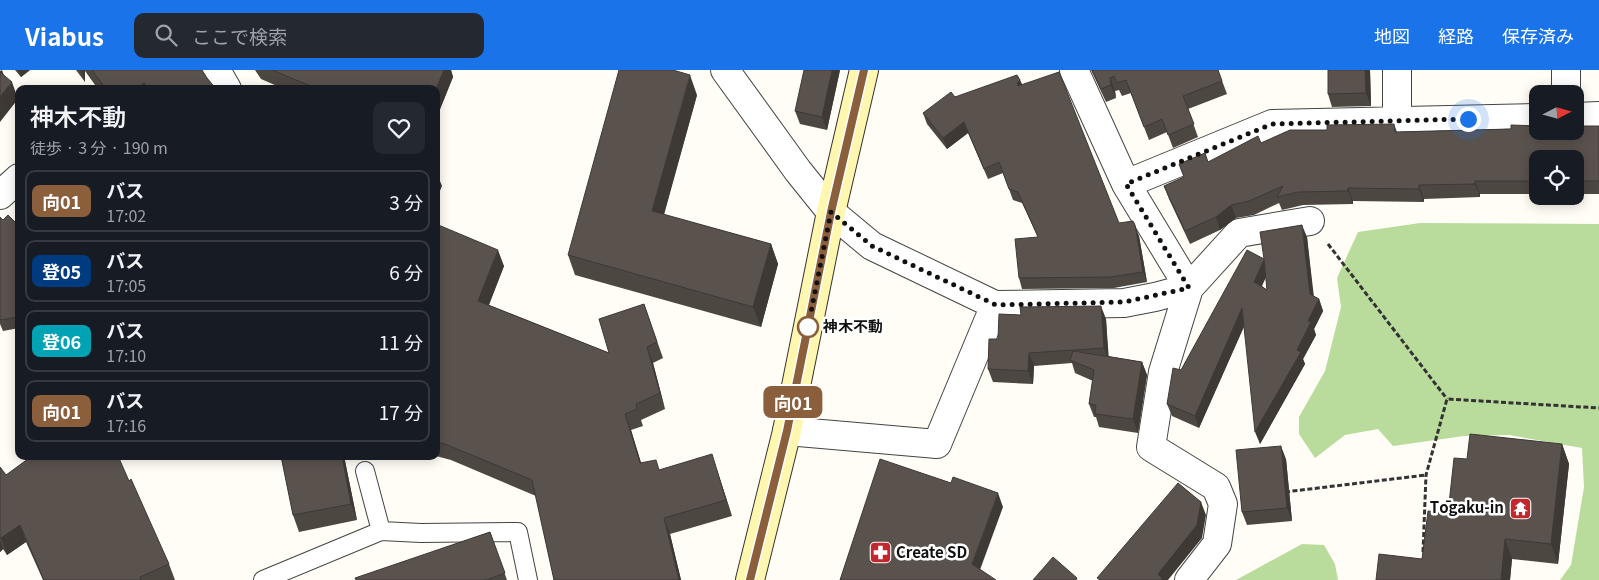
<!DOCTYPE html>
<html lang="ja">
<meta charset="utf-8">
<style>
:root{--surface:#171b24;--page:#242831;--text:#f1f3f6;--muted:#9ea1a6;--line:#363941;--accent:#1a73e8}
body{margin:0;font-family:Georgia,"Noto Sans JP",serif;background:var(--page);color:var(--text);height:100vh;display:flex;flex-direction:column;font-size:19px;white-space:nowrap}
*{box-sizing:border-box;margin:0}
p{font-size:16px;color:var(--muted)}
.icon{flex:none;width:28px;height:28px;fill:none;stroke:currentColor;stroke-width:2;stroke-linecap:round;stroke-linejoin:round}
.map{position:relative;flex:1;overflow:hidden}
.details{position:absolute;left:15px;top:15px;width:425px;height:375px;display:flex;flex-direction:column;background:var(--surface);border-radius:10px;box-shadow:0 2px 12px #0003}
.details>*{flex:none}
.badge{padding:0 10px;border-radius:8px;font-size:18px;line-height:32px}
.needle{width:32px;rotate:84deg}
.tools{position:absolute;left:1529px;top:15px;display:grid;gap:10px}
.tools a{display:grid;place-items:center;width:55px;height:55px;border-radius:10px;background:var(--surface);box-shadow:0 2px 12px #0003;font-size:25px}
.you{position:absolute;width:25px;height:25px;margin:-12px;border:4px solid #fff;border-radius:50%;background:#1a73e8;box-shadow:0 0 0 8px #1a73e833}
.map>.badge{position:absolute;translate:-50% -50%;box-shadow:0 0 0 2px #fff}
.round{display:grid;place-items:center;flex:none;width:52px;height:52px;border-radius:10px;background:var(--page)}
.overview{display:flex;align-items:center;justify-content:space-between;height:85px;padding:0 15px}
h1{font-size:24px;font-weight:600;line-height:38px}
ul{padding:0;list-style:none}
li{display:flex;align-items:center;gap:15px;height:62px;margin:0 10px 8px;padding:0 5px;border:2px solid var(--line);border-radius:10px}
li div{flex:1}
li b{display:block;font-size:19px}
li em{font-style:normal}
li .badge{min-width:55px;font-weight:700;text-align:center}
header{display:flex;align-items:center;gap:30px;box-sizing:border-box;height:70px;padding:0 25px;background:var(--accent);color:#fff}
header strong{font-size:24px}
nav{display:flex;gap:28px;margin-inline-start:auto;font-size:18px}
.search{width:350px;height:45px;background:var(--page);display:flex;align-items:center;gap:12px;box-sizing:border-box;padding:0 18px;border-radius:10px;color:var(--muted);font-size:19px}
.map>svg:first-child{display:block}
</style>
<header>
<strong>Viabus</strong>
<div class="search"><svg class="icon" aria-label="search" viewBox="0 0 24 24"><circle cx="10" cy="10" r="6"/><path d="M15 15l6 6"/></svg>ここで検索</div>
<nav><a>地図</a><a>経路</a><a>保存済み</a></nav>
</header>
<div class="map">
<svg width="1599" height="510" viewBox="0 0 1599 510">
<rect width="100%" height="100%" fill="#fffdf5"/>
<!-- forest -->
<path fill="#b9dc9c" d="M1420,153L1599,154V510H1560L1571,495L1584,417L1582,378L1509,365L1464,366L1393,376L1378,359L1345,365L1315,388L1299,364V347L1325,301L1341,237L1337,208L1358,162Z
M1302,474L1324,475L1335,494L1338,510H1236Z"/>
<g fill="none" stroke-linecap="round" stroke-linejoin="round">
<defs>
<path id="lane" d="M365,401L381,461L421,463L518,462L528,510
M263,510L381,461"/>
<path id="street" d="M216,0L227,19
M725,0L798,101L831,142L872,176L995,235L1124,233L1155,227L1189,218L1239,163L1310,151
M1074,0L1126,114L1189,218L1163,302L1151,377L1216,417L1223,434L1217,474L1189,510
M1397,0V51
M1566,0V24
M1575,47L1599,46
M1126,114L1272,54L1538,48
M0,125L19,108
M787,361L937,374L995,235"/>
<path id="secondary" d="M750,510L787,361L831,142L864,0"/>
</defs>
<!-- lane casing -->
<use href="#lane" stroke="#444" stroke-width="20"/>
<!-- street casing -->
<use href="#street" stroke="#444" stroke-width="30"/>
<!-- secondary casing -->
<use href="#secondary" stroke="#333" stroke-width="30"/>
<!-- path -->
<path stroke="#333" stroke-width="3" stroke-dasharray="5 2.5" stroke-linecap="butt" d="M1328,174L1447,329
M1285,422L1426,405
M1423,482L1426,405L1447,329L1599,338"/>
<!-- lane -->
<use href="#lane" stroke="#fff" stroke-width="18"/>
<!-- street -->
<use href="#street" stroke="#fff" stroke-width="28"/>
<!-- secondary -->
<use href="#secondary" stroke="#fff6b0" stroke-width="28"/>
</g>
<!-- wall -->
<path fill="#4d4742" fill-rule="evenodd" d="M15,0H30L21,7Z
M76,0H202L207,8L216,19H98L85,1V12Z
M255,0H451L453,7L436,49V19H284L261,9Z
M840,0L827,60L800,54L795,41Z
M1091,0H1218L1227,24L1188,39L1198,67L1173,78L1167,62L1149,70L1131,23L1122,26L1119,20L1115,21L1116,28L1106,32Z
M1328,0H1370L1371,36L1332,37L1328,24Z
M1020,10L1022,14L1119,153L1139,166L1147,212L1114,218L1022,219L1019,208L1038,167L1022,133L1013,130L1003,103L988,109L968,63L947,79L927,54L923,43L955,27Z
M697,25L664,145L771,174L778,194L761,257L575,205L568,185Z
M1394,54L1397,62L1599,56V124H1575V89H1538V124H1480V127L1424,129V132L1353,131V134L1303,135L1282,140L1279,133L1254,145L1236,148L1220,160L1190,174L1169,129L1164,116L1184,107L1208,92L1261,73L1327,60Z
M0,147L3,150L19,156V258L3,261L0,254Z
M436,154L504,196L489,235L609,283L644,234L663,288L653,293L665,339L641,350L643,356L631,360L641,393L660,400H717L732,446L670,464L681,510H554L536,426L451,390L436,386Z
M1307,167L1313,226L1319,229L1323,241L1314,259L1316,265L1303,289L1305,294L1260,374L1244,256L1199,358L1172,346L1167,334L1181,300L1264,189ZM1266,207L1267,220L1262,216Z
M1106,249L1108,286L1142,292L1147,305L1138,363L1099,357L1096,347H1094L1089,334L1093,311L1075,303L1072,293L1034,296L1033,314L993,312L988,299L998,269Z
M1562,374L1569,394L1558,494L1512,489L1510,510H1376L1422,489L1448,443L1467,389Z
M281,386H344L357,450L299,462L293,445Z
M1286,389L1292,451L1247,455L1242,442Z
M0,397L6,405L129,411L169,494L175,510H43L26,472L7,485L3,479L0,482Z
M490,462L507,510H356Z"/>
<!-- shaded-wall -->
<path fill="#3f3936" d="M2,0L8,17L12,12L18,29L0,52V1Z
M18,0H30L21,7Z
M81,0L85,1V12Z
M444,0H451L453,7L436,49V19Z
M832,0H840L827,60L822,47Z
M1365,0H1370L1371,36L1366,23Z
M690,5L697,25L659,161L652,141Z
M1110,8L1115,21L1116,28L1111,15Z
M1020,10L1024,21L1021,24L1017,13Z
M144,13L147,19H137Z
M964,52L968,63L947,79L943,68Z
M436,101L442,116L436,130Z
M1475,111L1480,124V127L1475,114Z
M1419,115L1424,129V132L1419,119Z
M1348,118L1353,131V134L1348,121Z
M1231,135L1236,148L1220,160L1216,147Z
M1135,155L1139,166L1147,212L1143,202Z
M1302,155L1307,167L1315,236L1310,224Z
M771,174L778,194L761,257L753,237Z
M498,180L504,196L484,247L478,231Z
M1264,190L1268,202L1258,224L1254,212Z
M19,192V213L15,195Z
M1319,229L1323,241L1314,259L1316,265L1303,289L1305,294L1260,374L1255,362L1308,251Z
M1101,236L1106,249L1109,291L1104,278Z
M1242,238L1247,250L1199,358L1195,346Z
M647,277L653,293L665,339L660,323Z
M1029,283L1034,296L1033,314L1028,301Z
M1142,292L1147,305L1138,363L1133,349Z
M625,344L631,360L646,409L640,393Z
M1562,374L1569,394L1558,494L1551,474Z
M1281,376L1286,389L1292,451L1287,438Z
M712,384L717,400L732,446L726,430Z
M342,386H344L357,450L351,434Z
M998,423L1003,437L977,508L972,494Z
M1201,432L1206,445L1202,468L1168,510H1160L1158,504Z
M664,448L670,464L681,510H679Z
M20,455L26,472L7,485L1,468Z
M1505,469L1512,489L1510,510H1501Z
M0,470L3,479L0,482Z"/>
<!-- building -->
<path fill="#5a524d" stroke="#3f3936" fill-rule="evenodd" d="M92,0H202L207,8L216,19H149L144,13L137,19H106Z
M272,0H444L436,19H318Z
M619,0H673L690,5L652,141L771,174L753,237L568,185Z
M804,0H832L822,47L795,41Z
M1092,0H1218L1222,11L1183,26L1194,54L1168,65L1162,49L1144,57L1126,10L1117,13L1114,6L1110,8L1111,15L1101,19Z
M1328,0H1365L1366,23L1328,24Z
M0,2L12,12L0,27Z
M1059,2L1119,153L1133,151L1135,155L1143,202L1110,207L1019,208L1015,169L1038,167L1018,122L1009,119L999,92L984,99L964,52L943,68L923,43L951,22L955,27L1017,5L1020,10L1017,13L1018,16Z
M1394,54L1395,62L1511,59V55L1538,56V61H1575V56H1599V111H1575V89H1538V111H1475V114L1419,115V119L1348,118V121L1298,122L1277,127L1283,116L1249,131L1231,135L1216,147L1185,161L1164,116L1184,107L1179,94L1205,83L1208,92L1258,66L1261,73L1290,60H1327V55Z
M8,145L19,156V192L15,195L19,213V247L0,250V147L3,150Z
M436,154L498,180L478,231L609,283L599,249L644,234L657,272L647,277L660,323L636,334L637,339L625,344L640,393L656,390L659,400L712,384L726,430L664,448L679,510H554L532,410L445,374L436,372Z
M1302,155L1310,224L1319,229L1308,251L1311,252L1297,280L1301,282L1255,362L1242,238L1195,346L1167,334L1173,298L1181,300L1247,180L1264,189L1260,162ZM1264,190L1267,220L1254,212Z
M1101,236L1104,278L1029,283L1028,301L988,299L989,269H998L999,244L1021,245L1020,237Z
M1073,281L1142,292L1133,349L1095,344L1096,335L1089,334L1094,300L1070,290Z
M1470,364L1562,374L1551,474L1505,469L1501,510H1376L1379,484L1422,489L1428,441L1448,443L1454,388L1467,389Z
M1281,376L1287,438L1242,442L1236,380Z
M32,386H111L112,388L115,386H118L129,411L131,409L169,494L140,507L141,510H44L20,455L1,468L0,467V397L6,405Z
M281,386H342L351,434L293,445Z
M880,389L951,413L953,407L998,423L972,494L996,510H840Z
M1178,413L1201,432L1197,455L1158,504L1162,508L1160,510H1100L1097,508Z
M490,462L505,503L486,510H356L355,508Z
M1053,487L1077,508L1076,510H1033Z"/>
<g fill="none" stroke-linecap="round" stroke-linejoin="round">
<defs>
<path id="line" d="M750,510L787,361L831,142L864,0"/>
</defs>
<!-- line casing -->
<use href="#line" stroke="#fff" stroke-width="11"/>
<!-- line -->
<use href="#line" stroke="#8b5e3c" stroke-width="8"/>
<!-- walk -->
<path stroke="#111" stroke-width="5" stroke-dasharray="0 9" d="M808,257L831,142L872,176L996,235L1124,232L1189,218L1126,114L1272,54L1468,49"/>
</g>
<!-- icons -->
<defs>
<symbol id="temple-square" viewBox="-11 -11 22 22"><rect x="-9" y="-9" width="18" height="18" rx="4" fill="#c4262e" stroke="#fff"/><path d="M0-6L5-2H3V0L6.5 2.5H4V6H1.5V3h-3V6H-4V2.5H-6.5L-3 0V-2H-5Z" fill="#fff"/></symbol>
<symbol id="pharmacy-square" viewBox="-11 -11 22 22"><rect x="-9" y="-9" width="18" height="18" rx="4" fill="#c4262e" stroke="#fff"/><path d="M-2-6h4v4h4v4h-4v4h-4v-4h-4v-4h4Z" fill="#fff"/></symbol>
</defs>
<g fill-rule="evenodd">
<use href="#temple-square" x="1508" y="426" width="25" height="25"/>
<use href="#pharmacy-square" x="868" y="470" width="25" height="25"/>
</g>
<!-- markers -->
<circle fill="#fff" stroke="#8b5e3c" stroke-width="2.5" cx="808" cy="257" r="10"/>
<g text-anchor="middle" stroke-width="5" stroke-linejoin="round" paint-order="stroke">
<!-- stop labels -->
<g font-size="15" font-weight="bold" fill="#111" stroke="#fff" text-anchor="start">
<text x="823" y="262">神木不動</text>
</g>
<!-- poi labels -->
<g font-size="15" font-weight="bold" fill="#111" stroke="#fff" text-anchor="end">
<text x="1504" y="443">Tо̄gaku-in</text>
<text x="896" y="488" text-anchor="start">Create SD</text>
</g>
</g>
</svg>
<div class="tools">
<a><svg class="needle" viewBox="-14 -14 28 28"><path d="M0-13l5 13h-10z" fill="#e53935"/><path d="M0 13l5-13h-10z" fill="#9ea1a6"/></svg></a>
<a><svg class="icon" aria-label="locate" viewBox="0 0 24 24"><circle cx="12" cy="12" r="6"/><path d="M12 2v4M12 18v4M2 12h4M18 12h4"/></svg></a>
</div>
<div class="you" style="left:1468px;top:49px"></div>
<b class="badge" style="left:793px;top:332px;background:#8b5e3c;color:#fff">向01</b>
<section class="details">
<div class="overview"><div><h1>神木不動</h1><p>徒歩 · 3 分 · 190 m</p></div><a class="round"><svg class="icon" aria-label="heart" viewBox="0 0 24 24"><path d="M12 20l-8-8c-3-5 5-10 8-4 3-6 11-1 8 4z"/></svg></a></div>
<ul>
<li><span class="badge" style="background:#8b5e3c;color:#fff">向01</span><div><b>バス</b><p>17:02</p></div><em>3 分</em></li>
<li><span class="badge" style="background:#003b80;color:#fff">登05</span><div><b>バス</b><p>17:05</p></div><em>6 分</em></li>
<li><span class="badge" style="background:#00a3b4;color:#fff">登06</span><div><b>バス</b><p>17:10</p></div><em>11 分</em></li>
<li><span class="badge" style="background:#8b5e3c;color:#fff">向01</span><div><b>バス</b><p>17:16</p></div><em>17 分</em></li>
</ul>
</section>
</div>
